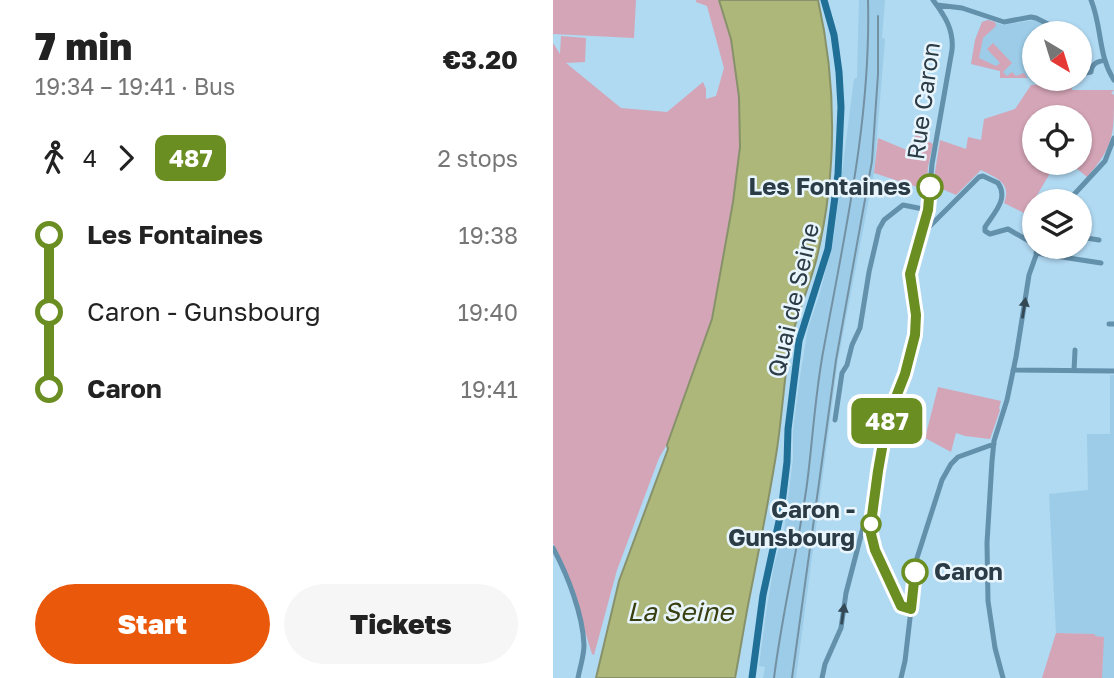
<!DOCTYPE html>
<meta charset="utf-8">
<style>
:root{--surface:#fff;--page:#f6f6f6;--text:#222;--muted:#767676;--accent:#ea580c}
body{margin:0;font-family:"Golos Text",sans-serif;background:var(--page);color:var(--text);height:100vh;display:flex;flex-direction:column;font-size:26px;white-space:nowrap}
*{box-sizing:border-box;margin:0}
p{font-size:23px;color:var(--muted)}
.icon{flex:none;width:38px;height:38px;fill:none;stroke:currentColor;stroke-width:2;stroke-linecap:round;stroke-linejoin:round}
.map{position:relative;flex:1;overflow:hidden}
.side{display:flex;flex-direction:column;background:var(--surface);width:553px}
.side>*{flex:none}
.badge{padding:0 14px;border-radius:10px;font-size:24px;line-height:46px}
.needle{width:46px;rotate:142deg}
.buttons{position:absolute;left:469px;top:21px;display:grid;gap:14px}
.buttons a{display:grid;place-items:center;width:70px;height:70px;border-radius:50%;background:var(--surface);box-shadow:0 2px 5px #0004;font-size:35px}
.map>.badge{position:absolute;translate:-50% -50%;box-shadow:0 0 0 4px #fff}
.legs{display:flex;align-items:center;gap:10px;height:77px;padding:0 35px;font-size:23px}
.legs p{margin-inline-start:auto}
.overview{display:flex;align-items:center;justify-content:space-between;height:119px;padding:0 35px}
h1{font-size:38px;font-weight:800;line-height:52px}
.cta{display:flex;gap:14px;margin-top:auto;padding:14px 35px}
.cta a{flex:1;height:80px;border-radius:42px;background:var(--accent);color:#fff;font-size:28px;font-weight:800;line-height:80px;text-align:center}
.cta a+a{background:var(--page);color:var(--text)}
ul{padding:0 35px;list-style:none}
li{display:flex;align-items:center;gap:24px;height:77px;font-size:26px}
li i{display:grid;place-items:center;width:10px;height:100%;margin:0 9px;background:currentColor}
li i::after{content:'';width:18px;height:18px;margin:-9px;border:5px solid;border-radius:50%;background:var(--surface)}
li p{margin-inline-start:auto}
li:first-child i{background:linear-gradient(#0000 50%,currentColor 0)}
li:last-child i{background:linear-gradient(currentColor 50%,#0000 0)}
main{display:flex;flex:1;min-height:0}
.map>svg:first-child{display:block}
</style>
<main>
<section class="side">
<div class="overview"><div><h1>7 min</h1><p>19:34 – 19:41 · Bus</p></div><b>€3.20</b></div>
<div class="legs"><svg class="icon" aria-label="walk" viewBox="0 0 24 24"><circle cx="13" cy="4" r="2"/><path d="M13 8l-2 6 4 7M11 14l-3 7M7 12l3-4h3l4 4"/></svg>4<svg class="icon" aria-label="forward" viewBox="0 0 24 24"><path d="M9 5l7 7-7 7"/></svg><b class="badge" style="background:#6b8e23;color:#fff">487</b><p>2 stops</p></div>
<ul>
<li><i style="color:#6b8e23"></i><b>Les Fontaines</b><p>19:38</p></li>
<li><i style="color:#6b8e23"></i><span>Caron - Gunsbourg</span><p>19:40</p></li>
<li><i style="color:#6b8e23"></i><b>Caron</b><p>19:41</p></li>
</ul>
<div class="cta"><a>Start</a><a>Tickets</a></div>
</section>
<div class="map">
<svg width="561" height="678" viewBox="0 0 561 678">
<rect width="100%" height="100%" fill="#b0d9f2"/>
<!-- built -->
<path fill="#9ccce8" d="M306,0H332L329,38L332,39L321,173L285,360L243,678H210L212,667L206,666L213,613L221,565L231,531L240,459V430L247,377L255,328L267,293L281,235L301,79L304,78Z
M435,20L450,25L482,20L500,28L503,33H481V78H447V71L418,64L422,40L429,22Z
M557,375H561V678H549L550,637L542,636L541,634L503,633L496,494L535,490L534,434H557Z"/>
<!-- green -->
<path fill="#d4a5b6" d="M0,0H83L81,38L0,34Z
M143,0H166L178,39L186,97L187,146L180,202L159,319L116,441L106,458L64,570L41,655L39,654L17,583L0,543V43L7,54L8,36L33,38L32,62L13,63L68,108L114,112L150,82L153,89V99L163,96L171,68L154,6L143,2Z
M435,20L442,22L443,26L430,38L426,58L443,66L447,63L434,49L440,43L459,63L450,72L454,76L459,72L463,76L471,73L474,78H447V71L418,64L422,40L429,22Z
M502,79H518L519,90H561L558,93L561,95C561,135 561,146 534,177L517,163H527V117H481V163H503L473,214L451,203C459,183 444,178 428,170L403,195L380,185L387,140L413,149L415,137L428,140L431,119L462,109L478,85L499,84Z
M363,134L380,144L375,167L373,190L321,173L325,138L356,151Z
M385,387L448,401L446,408L447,410L437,439L412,436L403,433L398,452L372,438Z
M503,633L542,634V636L551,637L549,678H489Z"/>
<!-- water -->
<path fill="#aeb77a" stroke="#87926a" stroke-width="2" d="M166,0H265C284,84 284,173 264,257C256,289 242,317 236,349C231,382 229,415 224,449C216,499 206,550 196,600C191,626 187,652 182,678H43L66,581L115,449L114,445L159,319L180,202L187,147L186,97L178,39Z"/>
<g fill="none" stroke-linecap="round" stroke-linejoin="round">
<!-- minor -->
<path stroke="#6390ab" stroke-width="5" d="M538,0C549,26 545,56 561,80
M384,5L409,8L451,22L478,17L483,18L507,30L513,29
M527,74L538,72C539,63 544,62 552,60
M515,201L552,161L561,138
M370,229L376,227L426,177L430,176L445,183C456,199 441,213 432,227V231L437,234L455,229L481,244
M527,237L546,240
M483,253L548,263
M556,324H561
M460,370L561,371
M521,371L522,350
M282,420L289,373L294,365L299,345L307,328L316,272L326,229L331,220L350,205L375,210
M0,548C14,574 30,614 31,645C31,656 27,667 25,678
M358,609L352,608L348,606C336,580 318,552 318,523L334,420L352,375L362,335L363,313L357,274L375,210L379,164L399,50C401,30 392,16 380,0
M269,678L272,664L288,628L293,593L312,520L314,515L320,513
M348,678L352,661L364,558L389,480L398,464L405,457L441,444
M450,678L442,648L435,601L434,543L439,461L441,441L454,400L463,357L476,275L486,247"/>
<!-- secondary -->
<path stroke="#1f6f96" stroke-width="7" d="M199,678L210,595L228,512L234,462L235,429L246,341L275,249L285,174L288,107L286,72L281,35L271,0"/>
<!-- rail -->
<path stroke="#7391a3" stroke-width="2" d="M221,678C229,613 245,549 254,484C260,438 262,393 271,347C292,232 318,118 315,0
M239,678L283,360L319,161L325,74V16"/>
</g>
<!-- one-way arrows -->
<defs><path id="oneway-solid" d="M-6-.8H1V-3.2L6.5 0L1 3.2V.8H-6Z" transform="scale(1.75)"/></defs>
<g fill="#334955">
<use href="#oneway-solid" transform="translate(471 308) rotate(-81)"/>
<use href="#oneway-solid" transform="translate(290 614) rotate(-82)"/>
</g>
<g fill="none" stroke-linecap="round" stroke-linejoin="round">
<defs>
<path id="line-1" d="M362,572L358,609L348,606L322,550L318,534V523L325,471L334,420L352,374L362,335L363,315L357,274L375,210L377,187"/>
</defs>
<!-- line-1 casing -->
<use href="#line-1" stroke="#fff" stroke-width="16"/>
<!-- line-1 -->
<use href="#line-1" stroke="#6b8e23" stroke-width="10"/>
</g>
<!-- markers -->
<g fill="#fff" stroke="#6b8e23" stroke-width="3.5">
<circle cx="377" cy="187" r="12"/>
<circle cx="318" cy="524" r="9"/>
<circle cx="362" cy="572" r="12"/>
</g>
<g text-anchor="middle" stroke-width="5" stroke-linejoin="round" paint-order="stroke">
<!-- street labels -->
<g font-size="24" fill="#2b3c46" stroke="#e9f5fd">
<text transform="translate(371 101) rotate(-82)" y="8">Rue Caron</text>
<text transform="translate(241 300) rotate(-77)" y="8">Quai de Seine</text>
</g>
<!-- stop labels -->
<g font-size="24" font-weight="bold" fill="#2b3c46" stroke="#e9f5fd" text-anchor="end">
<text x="358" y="195">Les Fontaines</text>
<text x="302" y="518">Caron -<tspan x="302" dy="28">Gunsbourg</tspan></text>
<text x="381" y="580" text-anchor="start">Caron</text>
</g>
<!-- water labels -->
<g font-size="26" font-style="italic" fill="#3a3f11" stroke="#e9f5fd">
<text x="127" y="621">La Seine</text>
</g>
</g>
</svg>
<div class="buttons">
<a><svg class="needle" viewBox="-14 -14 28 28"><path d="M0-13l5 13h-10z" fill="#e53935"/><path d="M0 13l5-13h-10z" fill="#767676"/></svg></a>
<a><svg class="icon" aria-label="locate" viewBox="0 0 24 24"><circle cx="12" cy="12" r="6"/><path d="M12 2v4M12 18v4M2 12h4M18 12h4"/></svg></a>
<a><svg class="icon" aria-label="layers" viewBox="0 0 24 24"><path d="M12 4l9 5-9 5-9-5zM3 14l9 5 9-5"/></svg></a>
</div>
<b class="badge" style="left:334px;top:421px;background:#6b8e23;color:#fff">487</b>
</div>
</main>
